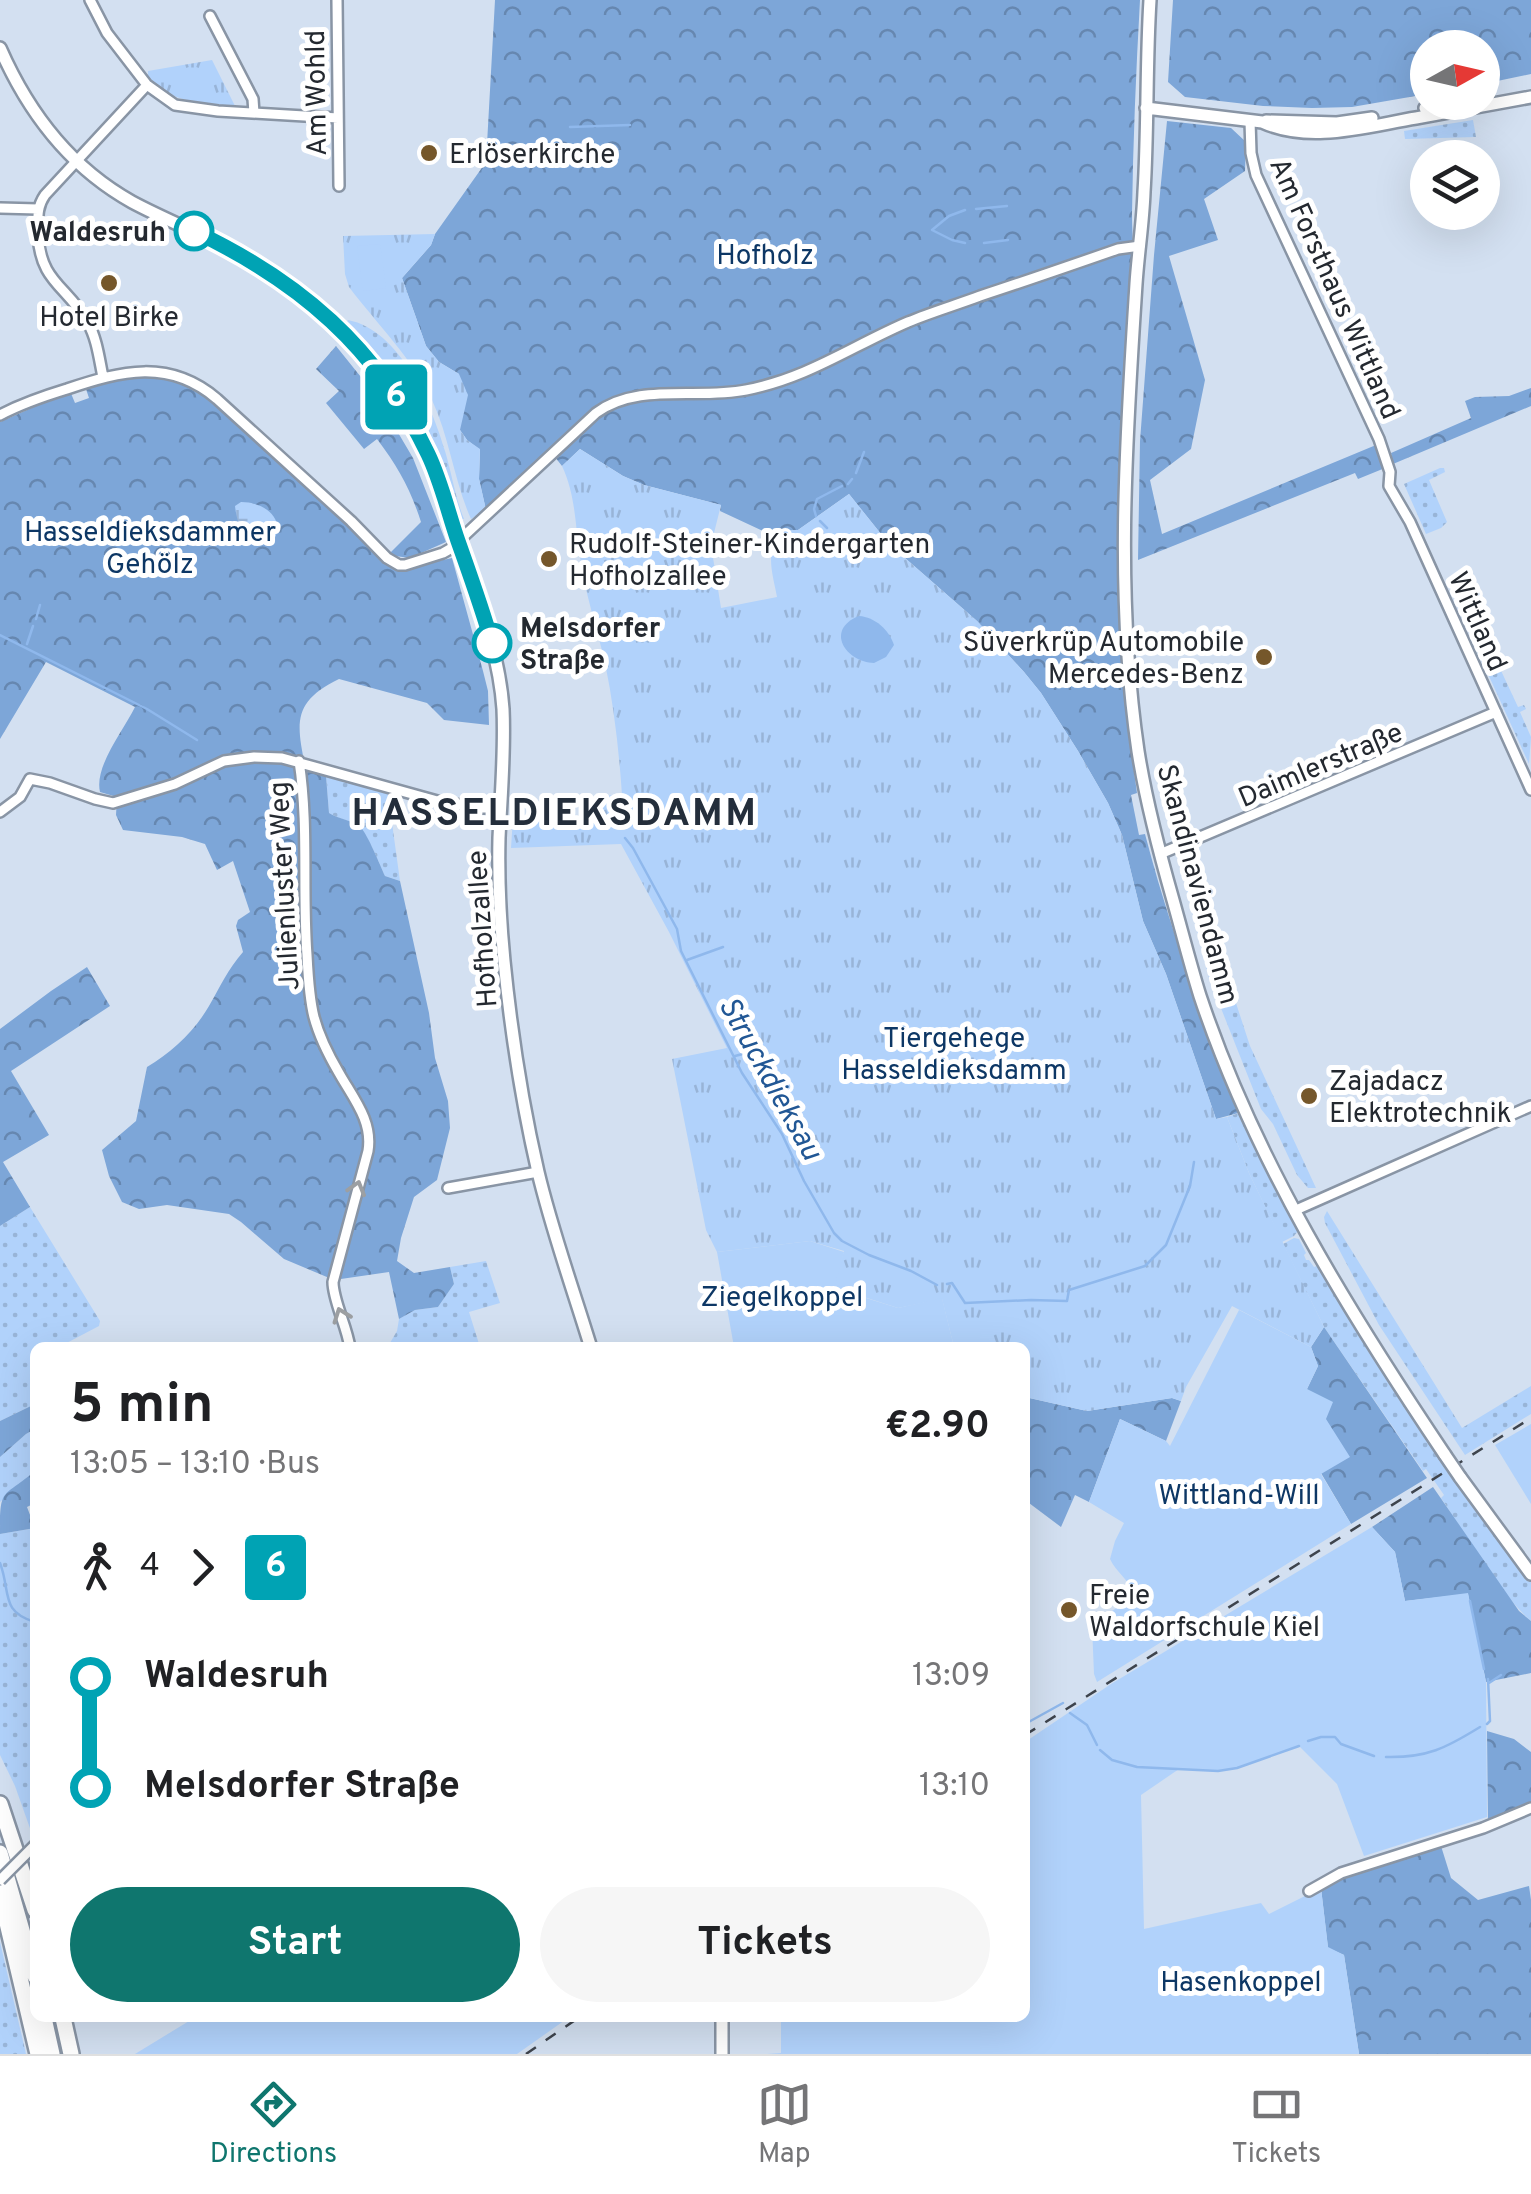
<!DOCTYPE html>
<meta charset="utf-8">
<style>
:root{--surface:#fff;--page:#f6f6f6;--text:#202124;--muted:#757577;--line:#e0e0e0;--accent:#0f766e}
body{margin:0;font-family:Overpass,sans-serif;background:var(--page);color:var(--text);height:100vh;display:flex;flex-direction:column;font-size:38px;white-space:nowrap}
*{box-sizing:border-box;margin:0}
p{font-size:32px;color:var(--muted)}
.icon{flex:none;width:55px;height:55px;fill:none;stroke:currentColor;stroke-width:2;stroke-linecap:round;stroke-linejoin:round}
.map{position:relative;flex:1;overflow:hidden}
.drawer{position:absolute;left:30px;top:1342px;width:1000px;height:680px;display:flex;flex-direction:column;background:var(--surface);border-radius:15px;box-shadow:0 10px 40px #0002}
.drawer>*{flex:none}
.badge{padding:0 20px;border-radius:8px;font-size:35px;line-height:65px}
.needle{width:65px;rotate:82deg}
.fabs{position:absolute;left:1410px;top:30px;display:grid;gap:20px}
.fabs a{display:grid;place-items:center;width:90px;height:90px;border-radius:50%;background:var(--surface);box-shadow:0 10px 40px #0002;font-size:50px}
.map>.badge{position:absolute;translate:-50% -50%;box-shadow:0 0 0 5px #fff}
.legs{display:flex;align-items:center;gap:15px;height:110px;padding:0 40px;font-size:32px}
.legs p{margin-inline-start:auto}
.summary{display:flex;align-items:center;justify-content:space-between;height:170px;padding:0 40px}
h1{font-size:55px;font-weight:700;line-height:75px}
.action{display:flex;gap:20px;margin-top:auto;padding:20px 40px}
.action a{flex:1;height:115px;border-radius:60px;background:var(--accent);color:#fff;font-size:40px;font-weight:700;line-height:115px;text-align:center}
.action a+a{background:var(--page);color:var(--text)}
ul{padding:0 40px;list-style:none}
li{display:flex;align-items:center;gap:35px;height:110px;font-size:38px}
li i{display:grid;place-items:center;width:15px;height:100%;margin:0 12px;background:currentColor}
li i::after{content:'';width:25px;height:25px;margin:-12px;border:8px solid;border-radius:50%;background:var(--surface)}
li p{margin-inline-start:auto}
li:first-child i{background:linear-gradient(#0000 50%,currentColor 0)}
li:last-child i{background:linear-gradient(currentColor 50%,#0000 0)}
.dock{display:flex;justify-content:space-around;align-items:center;height:140px;border-top:2px solid var(--line);background:var(--surface);font-size:28px;color:var(--muted)}
.dock a{display:grid;justify-items:center;gap:5px}
.dock .current{color:var(--accent)}
.map>svg:first-child{display:block}
</style>
<div class="map">
<svg width="1531" height="2054" viewBox="0 0 1531 2054">
<defs>
<pattern id="grass-dots" width="8" height="8" patternUnits="userSpaceOnUse" patternTransform="scale(2.5)"><rect width="8" height="8" fill="#b1d2fb"/><path d="M2 2h.1M6 6h.1" fill="none" stroke="#98b4d7" stroke-width="1.8" stroke-linecap="round"/></pattern>
<pattern id="forest-crowns" width="20" height="18" patternUnits="userSpaceOnUse" patternTransform="scale(2.5)"><rect width="20" height="18" fill="#7da6d8"/><path d="M2 6a3 3 0 1 1 6 0M12 15a3 3 0 1 1 6 0" fill="none" stroke="#6687b0"/></pattern>
<pattern id="wetland-marsh" width="20" height="14" patternUnits="userSpaceOnUse" patternTransform="scale(2.5)"><rect width="20" height="14" fill="#b1d2fb"/><path d="M1 5h8M5 5V1M11 12h8M15 12V8" fill="none" stroke="#98b4d7"/></pattern>
<pattern id="park-tufts" width="24" height="20" patternUnits="userSpaceOnUse" patternTransform="scale(2.5)"><rect width="24" height="20" fill="#b1d2fb"/><path d="M3 7l-1-3M5 7V3M7 7l1-3M15 17l-1-3M17 17v-4M19 17l1-3" fill="none" stroke="#98b4d7"/></pattern>
</defs>
<rect width="100%" height="100%" fill="#d3e0f1"/>
<!-- grass -->
<path fill="url(#grass-dots)" d="M1473,120L1476,137L1405,139L1404,131Z
M348,320C400,330 432,406 445,451C452,474 455,497 464,519H462C433,445 403,380 346,323Z
M1440,468H1444L1445,472L1429,480L1447,522L1441,528L1426,534L1404,484Z
M1473,614L1484,620L1479,623L1495,657L1501,655L1502,658L1497,662L1518,707L1524,705L1526,709L1520,712L1531,737L1529,764L1463,619Z
M326,776L388,794L400,881L385,876C379,863 368,834 358,826C349,819 338,819 329,813Z
M1188,856L1250,1046L1316,1188H1308L1297,1175L1273,1124L1261,1109L1209,978L1187,892L1184,860Z
M1242,1112L1272,1180L1298,1231L1294,1236L1282,1242L1249,1173L1227,1117Z
M30,1207L100,1321L99,1326L59,1347L35,1348V1404L0,1421V1226Z
M1327,1211L1462,1428L1531,1386V1414L1465,1455L1379,1325L1325,1223L1324,1217Z
M1294,1238L1299,1239L1306,1253L1304,1255L1306,1260H1309L1314,1267L1317,1266L1480,1513L1531,1581V1621C1497,1591 1467,1536 1441,1498L1444,1495L1426,1469L1423,1471L1324,1327L1283,1244Z
M486,1261L500,1303L469,1312L480,1347L387,1348L397,1331L399,1319L415,1310L438,1307L454,1284L450,1267Z
M35,1429V1471L0,1502V1457L26,1434Z
M35,1528V1831L32,1834L15,1786L0,1755V1534Z
M0,1942L26,2054H0Z"/>
<!-- forest -->
<path fill="url(#forest-crowns)" d="M495,0H1140C1136,71 1133,142 1132,214C1132,237 1135,260 1133,283C1130,336 1122,389 1120,442C1114,562 1120,674 1137,793L1131,795L1139,835L1145,834C1170,930 1204,1021 1242,1112L1216,1119L1166,974L1143,921L1122,835L1108,803L1078,751L1041,693L1024,672L977,621L889,544L849,494L798,530L781,531L776,537L720,511L721,505L644,485L623,476L580,449L562,466L551,452L486,510L479,479L480,450L467,440L460,430L459,374L439,362L426,346L402,278L431,245L435,234L486,162Z
M1173,0H1531V74L1483,84L1482,48H1428L1427,94L1352,107L1312,108L1263,106L1185,97L1168,82Z
M1167,121L1231,128L1246,142L1245,171L1204,199L1218,240L1169,256L1205,380L1191,449L1150,480L1162,534L1376,445L1385,468L1358,479L1355,473L1138,560L1140,441L1154,255Z
M336,346L377,397L413,458L446,542L410,558L395,556L387,558L410,567L452,558L483,671L488,691L489,725L444,720L427,703L339,679C292,702 296,723 306,770L326,776L329,813C338,819 353,820 361,828C368,835 380,865 385,876L400,881L429,1013L435,1058L448,1101L450,1128L437,1180L414,1197L401,1238L397,1261L414,1273L450,1267L454,1284L438,1307L415,1310L399,1319L389,1272L334,1280L284,1259L241,1222L229,1214L167,1205L139,1209L122,1202L109,1176L102,1150L136,1121L147,1067C172,1052 194,1032 209,1006C220,987 228,969 243,952L236,926L238,920L250,912L233,861L217,870L205,844L182,837L123,830L116,815L117,797L100,792C94,766 124,730 135,707L46,662L0,739V422L70,391L75,403L89,398L85,386C122,373 171,370 205,394L385,558L421,522C410,488 398,467 377,439L364,449L326,403L339,391L316,369Z
M1531,388V406L1393,464L1391,453L1471,418L1465,401L1475,397L1509,396Z
M87,967L110,1006L11,1071L49,1135L3,1162L30,1207L0,1226V1029L51,991Z
M1324,1327L1427,1478L1351,1524L1321,1473L1307,1389L1318,1366L1311,1347Z
M1025,1397L1087,1411L1172,1398L1181,1401L1166,1441L1120,1419L1089,1502L1075,1495L1061,1527L1025,1500Z
M35,1404V1429L26,1434L0,1457V1421Z
M35,1471V1503L27,1507L35,1528L0,1534C0,1486 2,1499 35,1471Z
M1433,1487L1519,1611L1531,1621V1673L1486,1682L1468,1594L1405,1601L1395,1552L1372,1527Z
M1487,1731L1514,1739L1531,1752V1806L1488,1822Z
M1441,1846L1451,1878L1478,1900L1529,1886L1531,1900V2054H1359L1344,1955L1328,1948L1321,1888L1342,1879Z"/>
<!-- wetland -->
<path fill="url(#wetland-marsh)" d="M241,502C264,502 288,519 272,543C246,547 238,530 235,506Z"/>
<!-- park -->
<path fill="url(#park-tufts)" d="M212,60L235,106C203,104 171,103 148,78V71Z
M435,234L431,245L402,278L426,346L439,362L459,374L468,395L460,430L467,440L480,449L479,479L486,510L471,519C454,481 450,439 432,400C412,358 377,324 349,287L345,274L343,236Z
M580,449L623,476L644,485L721,505L711,545L721,608L777,597C773,574 764,552 781,531L798,530L849,494L889,544L977,621L1024,672L1041,693L1078,751L1108,803L1122,835L1143,921L1166,974L1216,1119L1227,1117L1249,1173L1324,1327L1311,1347L1232,1306L1186,1387L1181,1401L1172,1398L1087,1411L1025,1397V1348L954,1347L942,1299L898,1308L833,1287L844,1251L810,1241L717,1252L706,1230L672,1059L727,1048L669,932L621,844L511,848L513,817H539L552,826L585,821L596,796L622,795C619,751 614,706 605,663C597,628 585,593 580,557C575,525 576,496 562,466Z"/>
<!-- garden -->
<path fill="#b1d2fb" d="M380,244L386,288L363,291L357,246Z
M810,1241L844,1252L834,1288L898,1308L942,1298L954,1347H734L717,1252Z
M1239,1310L1311,1347L1318,1366L1307,1389L1333,1402L1326,1419L1350,1457L1321,1474L1351,1524L1097,1682L1094,1674L1092,1626L1095,1622L1132,1598L1134,1593C1129,1580 1116,1572 1110,1559L1115,1541L1124,1523L1089,1502L1120,1419L1166,1441L1170,1446Z
M1531,1424V1504L1495,1445Z
M1372,1527L1395,1552L1405,1601L1468,1593L1486,1682L1487,1817L1364,1856L1337,1784L1299,1746L1237,1768L1218,1771L1179,1769L1141,1795L1144,1929L1261,1903L1269,1914L1321,1888L1328,1947L1344,1955L1359,2054H767L781,2053V2018H1025V1742L1111,1684Z
M194,2018H568L517,2054H135Z"/>
<!-- water -->
<path fill="#8fb8ec" d="M859,616C875,617 889,630 894,645L886,657L874,663C846,662 824,630 859,616Z"/>
<g fill="none" stroke-linecap="round" stroke-linejoin="round">
<!-- stream -->
<path stroke="#8fb8ec" stroke-width="2.5" d="M570,127L630,125
M976,209L1007,206
M965,243L952,240L932,230L949,216L965,210
M984,243L1008,240
M856,473L864,452
M848,484L852,479
M816,516L814,509L817,499L842,486
M820,521L827,528
M36,619L40,605
M0,635L147,709L197,740
M27,644L33,626
M625,838L633,848L677,929L681,951L742,1073L782,1134L804,1181L834,1233L842,1241L869,1255L911,1271L937,1285
M687,960L723,947
M735,1056L762,1049
M947,1284L952,1283L965,1303L1031,1300L1067,1301L1069,1290L1145,1266L1166,1245L1190,1186L1194,1162
M0,1563C11,1592 0,1612 35,1622
M1470,1601L1484,1669
M1489,1683L1501,1675
M1070,1713L1087,1725L1097,1745
M1025,1724L1063,1703
M1487,1724L1490,1721L1488,1679
M1308,1741L1321,1737H1335L1341,1744L1374,1756
M1100,1750L1112,1760L1137,1767L1218,1771L1237,1768L1299,1746
M1386,1757C1427,1758 1446,1748 1480,1727"/>
<defs>
<path id="street" d="M90,0L107,33L147,85L175,105L218,111L338,118
M337,0L339,186
M210,16L253,99L254,113
M1250,121L1251,153L1256,175L1379,439L1390,472L1389,486L1410,522L1531,790
M0,208L38,209
M103,377C99,358 97,339 88,323C68,286 40,283 38,234C38,219 36,208 45,195L147,85
M0,415C21,404 44,396 67,389C121,371 169,358 217,399L351,521L387,558L399,565H405L443,553L450,549L596,413C638,382 697,400 746,390C808,378 852,346 908,322C932,312 956,305 980,296C1026,281 1072,265 1118,249L1140,246
M299,761C309,826 302,890 307,955C308,975 309,997 314,1017C319,1036 329,1056 339,1073C353,1098 373,1121 368,1151L333,1282C333,1301 347,1326 350,1348
M0,812L20,797L30,779L50,783L95,799L113,803L175,784L224,761L254,757L282,758L441,802L480,808H501
M1160,854L1496,712
M448,1188L538,1172
M1296,1210L1531,1106
M1309,1891L1341,1873L1483,1828L1531,1808"/>
<path id="secondary" d="M1150,0C1146,64 1148,128 1144,192C1143,222 1138,253 1136,284C1126,440 1115,595 1138,751C1146,802 1159,851 1173,900C1182,932 1190,964 1200,996C1255,1161 1349,1312 1445,1455
M0,48C28,112 71,168 132,202C175,225 221,241 262,267C322,303 375,358 410,419C431,457 444,498 458,539C476,595 499,650 503,709C505,752 501,795 499,838C498,879 500,920 504,961C511,1031 522,1103 538,1172C552,1231 573,1289 591,1348
M1146,108L1262,122C1310,144 1367,126 1416,118C1454,111 1493,104 1531,97
M1425,108L1455,102
M1266,121L1337,123L1372,118
M1460,1477L1531,1574
M722,2054V2018"/>
<path id="highway" d="M0,1804L35,1910
M0,1853L35,1976
M0,1893L38,2054
M44,2018L52,2054
M63,2018L71,2054"/>
</defs>
<!-- street casing -->
<use href="#street" stroke="#8995a5" stroke-width="14"/>
<!-- secondary casing -->
<use href="#secondary" stroke="#8995a5" stroke-width="16"/>
<!-- highway casing -->
<use href="#highway" stroke="#8995a5" stroke-width="20"/>
<!-- street -->
<use href="#street" stroke="#fff" stroke-width="9"/>
<!-- secondary -->
<use href="#secondary" stroke="#fff" stroke-width="11"/>
<!-- highway -->
<use href="#highway" stroke="#fff" stroke-width="15"/>
<!-- rail -->
<path stroke="#3e444d" stroke-width="2.5" stroke-dasharray="12 12" stroke-linecap="butt" d="M1025,1735L1531,1418
M526,2054L578,2018"/>
<defs>
<path id="street-bridge" d="M0,1880L35,1845"/>
<path id="secondary-bridge" d="M1445,1455L1460,1477"/>
</defs>
<!-- street-bridge casing -->
<use href="#street-bridge" stroke="#8995a5" stroke-width="14" stroke-linecap="butt"/>
<!-- secondary-bridge casing -->
<use href="#secondary-bridge" stroke="#8995a5" stroke-width="16" stroke-linecap="butt"/>
<!-- street-bridge -->
<use href="#street-bridge" stroke="#fff" stroke-width="9"/>
<!-- secondary-bridge -->
<use href="#secondary-bridge" stroke="#fff" stroke-width="11"/>
</g>
<!-- one-way arrows -->
<defs><path id="oneway-chevron" d="M-2-3.5L2.5 0L-2 3.5" fill="none" stroke-width="1.6" stroke-linecap="round" stroke-linejoin="round" transform="scale(2.5)"/></defs>
<g stroke="#9c9fa2">
<use href="#oneway-chevron" transform="translate(357 1188) rotate(-74)"/>
<use href="#oneway-chevron" transform="translate(341 1315) rotate(-110)"/>
</g>
<g fill="none" stroke-linecap="round" stroke-linejoin="round">
<defs>
<path id="line-1" d="M194,231C299,281 377,347 428,454C441,481 448,512 458,541C470,575 482,608 492,643"/>
</defs>
<!-- line-1 casing -->
<use href="#line-1" stroke="#fff" stroke-width="22"/>
<!-- line-1 -->
<use href="#line-1" stroke="#00a3b4" stroke-width="15"/>
</g>
<!-- markers -->
<g fill="#75572b" stroke="#fff" stroke-width="4">
<circle cx="429" cy="153" r="10"/>
<circle cx="109" cy="283" r="10"/>
<circle cx="549" cy="559" r="10"/>
<circle cx="1264" cy="657" r="10"/>
<circle cx="1309" cy="1096" r="10"/>
<circle cx="1069" cy="1610" r="10"/>
</g>
<g fill="#fff" stroke="#00a3b4" stroke-width="5">
<circle cx="194" cy="231" r="18"/>
<circle cx="492" cy="643" r="18"/>
</g>
<g text-anchor="middle" stroke-width="10" stroke-linejoin="round" paint-order="stroke">
<!-- street labels -->
<g font-size="28" fill="#242930" stroke="#fff">
<text transform="translate(315 93) rotate(-91)" y="10">Am Wohld</text>
<text transform="translate(1336 288) rotate(66)" y="10">Am Forsthaus Wittland</text>
<text transform="translate(1479 621) rotate(66)" y="10">Wittland</text>
<text transform="translate(1320 764) rotate(-23)" y="10">Daimlerstraße</text>
<text transform="translate(1199 884) rotate(75)" y="10">Skandinaviendamm</text>
<text transform="translate(283 886) rotate(-93)" y="10">Julienluster Weg</text>
<text transform="translate(481 929) rotate(-94)" y="10">Hofholzallee</text>
</g>
<!-- poi labels -->
<g font-size="28" fill="#242930" stroke="#fff" text-anchor="start">
<text x="449" y="163">Erlöserkirche</text>
<text x="109" y="326" text-anchor="middle">Hotel Birke</text>
<text x="569" y="553">Rudolf-Steiner-Kindergarten<tspan x="569" dy="32">Hofholzallee</tspan></text>
<text x="1244" y="651" text-anchor="end">Süverkrüp Automobile<tspan x="1244" dy="32">Mercedes-Benz</tspan></text>
<text x="1329" y="1090">Zajadacz<tspan x="1329" dy="32">Elektrotechnik</tspan></text>
<text x="1089" y="1604">Freie<tspan x="1089" dy="32">Waldorfschule Kiel</tspan></text>
</g>
<!-- stop labels -->
<g font-size="28" font-weight="bold" fill="#242930" stroke="#fff" text-anchor="end">
<text x="166" y="241">Waldesruh</text>
<text x="520" y="637" text-anchor="start">Melsdorfer<tspan x="520" dy="32">Straße</tspan></text>
</g>
<!-- park labels -->
<g font-size="28" fill="#0d3765" stroke="#fff">
<text x="765" y="264">Hofholz</text>
<text x="150" y="541">Hasseldieksdammer<tspan x="150" dy="32">Gehölz</tspan></text>
<text x="954" y="1047">Tiergehege<tspan x="954" dy="32">Hasseldieksdamm</tspan></text>
<text x="782" y="1306">Ziegelkoppel</text>
<text x="1239" y="1504">Wittland-Will</text>
<text x="1241" y="1991">Hasenkoppel</text>
</g>
<!-- water labels -->
<g font-size="30" font-style="italic" fill="#215795" stroke="#fff">
<text transform="translate(771 1078) rotate(61)" y="10">Struckdieksau</text>
</g>
<!-- district labels -->
<g font-size="38" font-weight="bold" letter-spacing="2.5" fill="#242e3b" stroke="#fff">
<text x="555" y="825">HASSELDIEKSDAMM</text>
</g>
</g>
</svg>
<div class="fabs">
<a><svg class="needle" viewBox="-14 -14 28 28"><path d="M0-13l5 13h-10z" fill="#e53935"/><path d="M0 13l5-13h-10z" fill="#757577"/></svg></a>
<a><svg class="icon" aria-label="layers" viewBox="0 0 24 24"><path d="M12 4l9 5-9 5-9-5zM3 14l9 5 9-5"/></svg></a>
</div>
<b class="badge" style="left:396px;top:397px;background:#00a3b4;color:#fff">6</b>
<section class="drawer">
<div class="summary"><div><h1>5 min</h1><p>13:05 – 13:10 · Bus</p></div><b>€2.90</b></div>
<div class="legs"><svg class="icon" aria-label="walk" viewBox="0 0 24 24"><circle cx="13" cy="4" r="2"/><path d="M13 8l-2 6 4 7M11 14l-3 7M7 12l3-4h3l4 4"/></svg>4<svg class="icon" aria-label="forward" viewBox="0 0 24 24"><path d="M9 5l7 7-7 7"/></svg><b class="badge" style="background:#00a3b4;color:#fff">6</b></div>
<ul>
<li><i style="color:#00a3b4"></i><b>Waldesruh</b><p>13:09</p></li>
<li><i style="color:#00a3b4"></i><b>Melsdorfer Straße</b><p>13:10</p></li>
</ul>
<div class="action"><a>Start</a><a>Tickets</a></div>
</section>
</div>
<nav class="dock">
<a class="current"><svg class="icon" aria-label="directions" viewBox="0 0 24 24"><path d="M12 3l9 9-9 9-9-9zM9 14v-3h6M13 9l2 2-2 2"/></svg>Directions</a>
<a><svg class="icon" aria-label="map" viewBox="0 0 24 24"><path d="M3 6l6-2 6 2 6-2v14l-6 2-6-2-6 2zM9 4v14M15 6v14"/></svg>Map</a>
<a><svg class="icon" aria-label="tickets" viewBox="0 0 24 24"><path d="M3 7h18v10H3zM15 7v10"/></svg>Tickets</a>
</nav>
